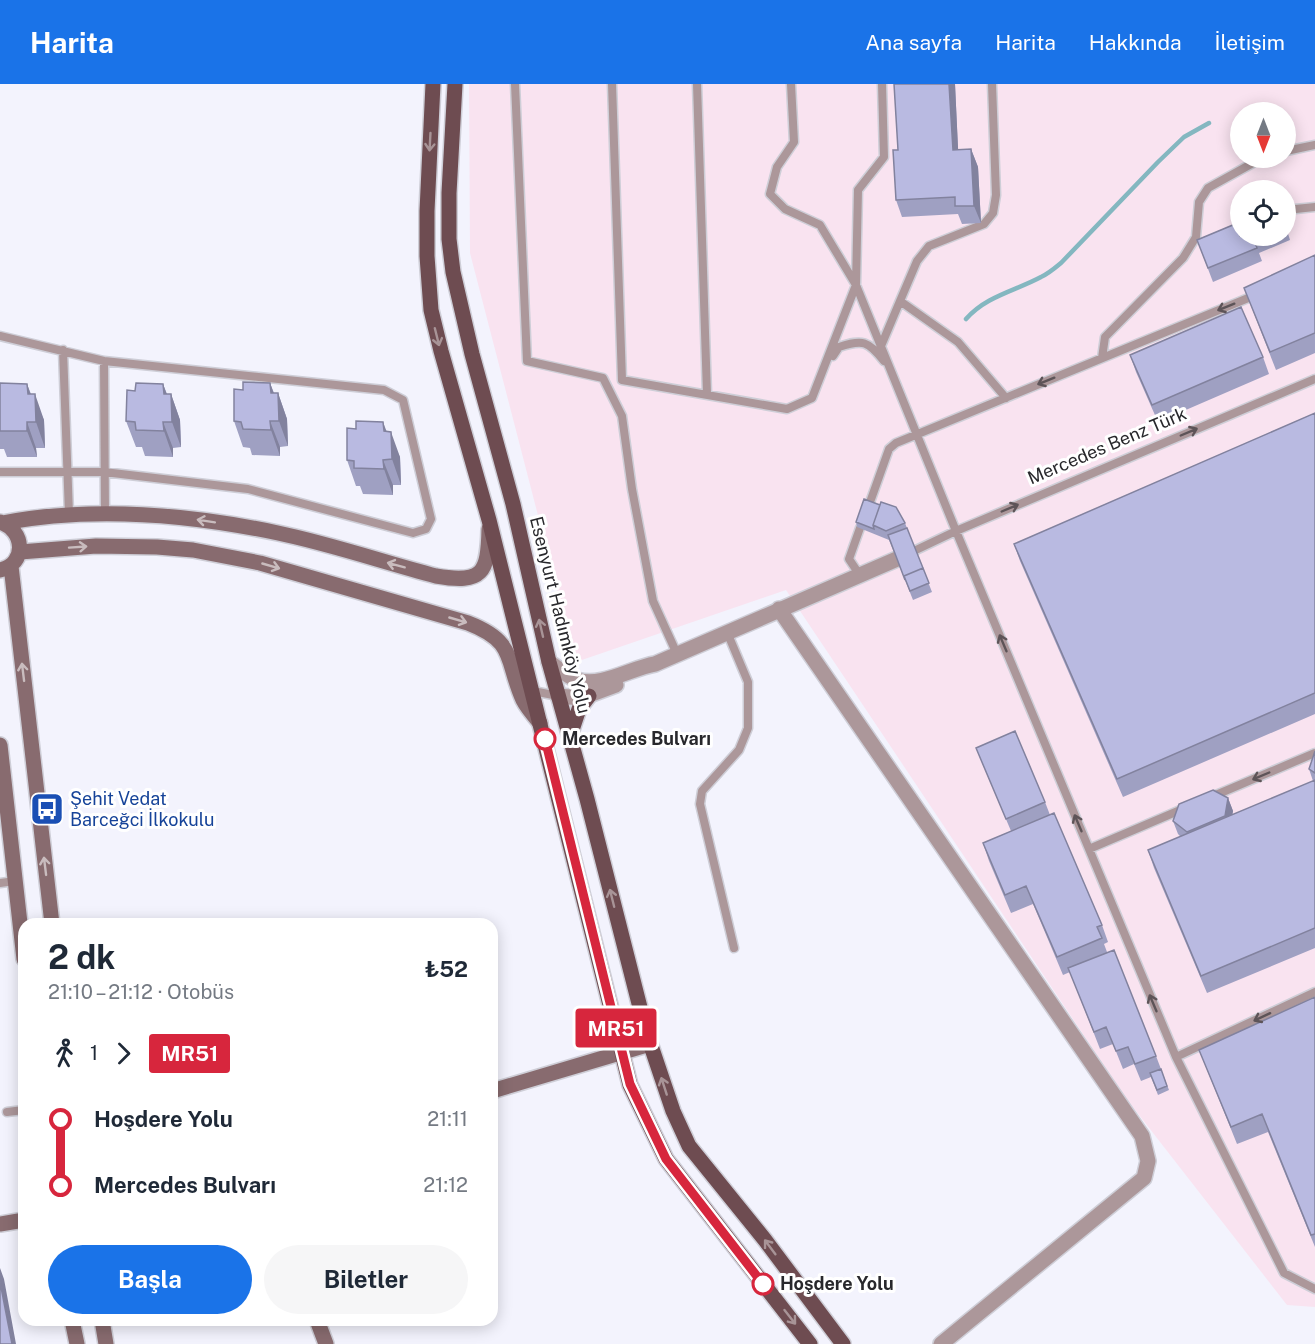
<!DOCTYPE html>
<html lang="tr">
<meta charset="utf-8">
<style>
:root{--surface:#fff;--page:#f6f6f7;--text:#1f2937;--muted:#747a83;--accent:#1a73e8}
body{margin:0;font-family:"Public Sans",sans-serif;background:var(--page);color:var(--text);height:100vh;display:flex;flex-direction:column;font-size:22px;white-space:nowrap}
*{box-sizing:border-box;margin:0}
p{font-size:20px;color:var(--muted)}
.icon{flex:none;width:33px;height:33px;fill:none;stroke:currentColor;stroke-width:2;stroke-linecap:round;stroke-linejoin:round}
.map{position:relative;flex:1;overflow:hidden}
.panel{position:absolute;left:18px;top:834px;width:480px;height:408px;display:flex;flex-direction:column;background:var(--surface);border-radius:18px;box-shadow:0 3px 15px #0003}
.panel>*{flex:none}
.badge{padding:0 12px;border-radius:4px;font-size:21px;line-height:39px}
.needle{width:39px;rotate:180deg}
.buttons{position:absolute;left:1230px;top:18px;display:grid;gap:12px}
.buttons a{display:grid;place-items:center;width:66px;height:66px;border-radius:50%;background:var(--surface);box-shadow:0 3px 15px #0003;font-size:30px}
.map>.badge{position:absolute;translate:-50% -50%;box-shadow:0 0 0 3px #fff}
.legs{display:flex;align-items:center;gap:9px;height:66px;padding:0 30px;font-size:20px}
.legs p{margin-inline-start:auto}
.head{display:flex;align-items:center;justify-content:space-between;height:102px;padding:0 30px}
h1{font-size:33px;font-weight:700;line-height:45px}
.cta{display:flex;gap:12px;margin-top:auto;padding:12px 30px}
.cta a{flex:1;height:69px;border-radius:36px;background:var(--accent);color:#fff;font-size:24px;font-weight:700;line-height:69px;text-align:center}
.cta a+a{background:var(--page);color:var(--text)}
ul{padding:0 30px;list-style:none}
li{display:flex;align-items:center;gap:21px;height:66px;font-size:22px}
li i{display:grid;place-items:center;width:9px;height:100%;margin:0 8px;background:currentColor}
li i::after{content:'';width:15px;height:15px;margin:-8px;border:4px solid;border-radius:50%;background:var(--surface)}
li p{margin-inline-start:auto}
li:first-child i{background:linear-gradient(#0000 50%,currentColor 0)}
li:last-child i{background:linear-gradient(currentColor 50%,#0000 0)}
header{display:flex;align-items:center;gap:36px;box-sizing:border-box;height:84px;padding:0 30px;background:var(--accent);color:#fff}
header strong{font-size:28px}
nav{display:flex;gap:33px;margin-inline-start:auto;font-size:21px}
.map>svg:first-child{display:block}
</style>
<header>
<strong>Harita</strong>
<nav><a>Ana sayfa</a><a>Harita</a><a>Hakkında</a><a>İletişim</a></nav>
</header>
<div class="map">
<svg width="1315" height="1260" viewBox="0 0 1315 1260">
<rect width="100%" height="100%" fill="#f3f3fd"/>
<!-- industrial -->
<path fill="#f9e3f0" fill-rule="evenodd" d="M469,0H1315V1223L1287,1221L1125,1013L786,506L576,578L470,169ZM1240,28H1286V74H1240ZM1240,106H1286V152H1240Z"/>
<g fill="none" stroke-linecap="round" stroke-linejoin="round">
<!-- stream -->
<path stroke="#84b7c0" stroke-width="4.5" d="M966,235C986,212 1015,207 1041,193C1048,190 1055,184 1061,179L1158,78L1184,53L1209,39"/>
<defs>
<path id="lane" d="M515,0L527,277L603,294L622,332L632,405L653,517L677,570
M612,0L622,296L787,325L812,314L856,201L858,106L884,73L882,0
M697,0L707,310
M791,0L794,58L777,83L770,110L785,125L820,141L856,201L956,447L1176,973L1284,1189L1315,1205
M992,0L996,111L993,129L984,140L929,162L917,177L900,217L958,258L1006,314
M1286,67L1315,61
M1286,126L1315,123
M0,252L104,277L384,306L403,316L431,435L426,445L413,449L248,405L104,388H0
M881,262L900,217
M63,266L69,430
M833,272L839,263C863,255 868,257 884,277
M1102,274L1105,253L1183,174L1196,153L1199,118L1208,104L1262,74
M104,277L105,430
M869,421L889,365L896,359L1258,210
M916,466L956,447L1315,295
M859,490L849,475L860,444
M727,548L748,598V644L739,666L702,707L700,720L734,864
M533,607L558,612
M1211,713L1315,669
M1089,765L1185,724
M0,799L15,797
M1176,973L1315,908
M7,1028L24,1026"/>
<path id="street" d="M779,525L1142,1052L1148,1077L1144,1094L941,1260
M549,578C558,584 566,592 577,596C601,604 631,584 655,580L897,475
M558,612L581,614L616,601"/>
<path id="secondary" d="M0,438C25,446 27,480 0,486
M2,439C92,422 188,430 278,449C331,460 383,478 436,492C483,500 488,489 489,445
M20,468L96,462L157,463L193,466L260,479L468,539C517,558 505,576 523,616C527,624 534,632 540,639
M11,482L52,840
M0,661L24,875
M492,1007L650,960
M0,1140L24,1136
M72,1236L77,1260
M102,1236L106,1260
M317,1236L326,1260"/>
<path id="primary" d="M433,0L427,127V172L431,226L441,267L489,436L630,1001L666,1075L810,1260
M455,0L449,109V155L453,188L472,270L513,420L549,578L587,715L646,947L673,1027L689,1062L765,1156L843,1260
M570,652L579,625L589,612"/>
</defs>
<!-- lane casing -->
<use href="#lane" stroke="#ceced7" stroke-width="11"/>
<!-- street casing -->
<use href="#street" stroke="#ceced7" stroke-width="18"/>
<!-- secondary casing -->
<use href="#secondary" stroke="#ceced7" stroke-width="18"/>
<!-- primary casing -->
<use href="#primary" stroke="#ceced7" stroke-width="18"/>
<!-- lane -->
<use href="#lane" stroke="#ac979a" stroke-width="8"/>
<!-- street -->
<use href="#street" stroke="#ac979a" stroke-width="15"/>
<!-- secondary -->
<use href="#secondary" stroke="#886b6f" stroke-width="15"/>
<!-- primary -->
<use href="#primary" stroke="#6e4c51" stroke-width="15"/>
</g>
<!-- wall -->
<path fill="#9fa0c2" d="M894,0H955L958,66L971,65L978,83L981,139L962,140L958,130L902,133L896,116L898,66Z
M1240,131V152H1286V143L1290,156L1259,169L1262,177L1213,198L1197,156L1239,138Z
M1315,171V269L1276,286L1244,204Z
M1130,271L1263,273L1269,290L1158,338L1136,288Z
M0,299L27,300L31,310L44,336L45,364H36L37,373H7L4,365H0Z
M270,299L274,309H278L287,335L288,362L280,363V372L252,371L250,364L243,363L234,337L243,306Z
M163,300L167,310H171L180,336L181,363L173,364V373L145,372L142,363H136L126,337L135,307Z
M1315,329V630L1123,713L1020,477L1014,460Z
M387,348L400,373L401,401H393V411L363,410L360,402H356L347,376Z
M856,438L905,439L932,508L913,516L889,456L857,443Z
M976,664L1045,718L1050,731L1102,841L1108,858L1104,860L1107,868L1156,972L1169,1006L1158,1011L1151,993L1141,997L1134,980L1123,985L1113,960L1100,965L1070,888L1063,891L1033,820L1011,829L989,777L983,759L1011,747L983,681Z
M1315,667V864L1207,909L1154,784L1148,766L1181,753L1178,750L1173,737L1228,714L1233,727L1232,731L1313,697L1309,685Z
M1315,913V1163L1268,1048L1237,1060L1199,966Z"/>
<!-- shaded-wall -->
<path fill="#82829e" d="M949,0H955L959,84L953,66Z
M971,65L978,83L981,139L974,122Z
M270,299L278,321V309L287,335L288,362L279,337L271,309Z
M27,300L35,323V310L44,336L45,364L36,338L28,310Z
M163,300L171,322V310L180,336L181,363L172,338L164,310Z
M270,337L280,363V372L271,346Z
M27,338L36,364L37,373L27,347Z
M163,338L173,364V373L164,347Z
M383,338L391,359V348L400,373L401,401L392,375L384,347Z
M383,376L393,401V411L384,385Z
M1228,714L1233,727L1230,745L1225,732Z
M0,1184L4,1195L16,1260H12L0,1198Z"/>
<!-- building -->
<path fill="#b9bae1" stroke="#82829e" stroke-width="1.5" d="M894,0H949L953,66L971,65L974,122H955V113L896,116L893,66H898Z
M1240,131V152H1265L1254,156L1257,164L1208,184L1197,156L1240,138L1237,132Z
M1315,171V249L1270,268L1244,204Z
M1241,223L1263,273L1152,321L1130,271Z
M243,298L270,299L271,309H278L279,337H270L271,346L243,345L241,338L234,337V305L243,306Z
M0,299L27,300L28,310H35L36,338H27V347H0Z
M136,299L163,300L164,310H171L172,338H163L164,347L136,346L135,338L126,337L127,306L135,307Z
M1315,329V609L1117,695L1014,460Z
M356,337L383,338L384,347L391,348L392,375L383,376L384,385L354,384V377L347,376V344L356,345Z
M864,415L880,421L873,441L874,445L856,438Z
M881,418L896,423L905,439L886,447L873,441Z
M907,444L923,484L904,492L905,496L888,451Z
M923,484L929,499L910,507L904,492Z
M1015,647L1045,718L1006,735L976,664Z
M1315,667V689L1309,685Z
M1315,696V844L1201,892L1148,766Z
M1213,706L1228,714L1225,732L1187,748L1173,737L1179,720Z
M1054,729L1102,841L1097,843L1102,854L1057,873L1026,802L1005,811L983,759Z
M1114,866L1156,972L1135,980L1128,963L1116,967L1106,943L1094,948L1068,884Z
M1315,913V1150L1311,1151L1262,1030L1231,1043L1199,966Z
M1161,985L1167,1002L1157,1006L1150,989Z
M0,1198L12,1260H0Z"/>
<!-- one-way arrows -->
<defs><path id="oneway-shaft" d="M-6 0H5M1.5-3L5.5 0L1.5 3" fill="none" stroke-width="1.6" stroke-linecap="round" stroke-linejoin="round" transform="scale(1.5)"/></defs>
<g stroke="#a89497">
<use href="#oneway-shaft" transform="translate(430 58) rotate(93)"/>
<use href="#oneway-shaft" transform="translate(437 253) rotate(76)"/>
<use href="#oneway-shaft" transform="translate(541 544) rotate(-103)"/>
<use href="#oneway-shaft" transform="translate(612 814) rotate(-104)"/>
<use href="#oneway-shaft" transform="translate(664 1002) rotate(-108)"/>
<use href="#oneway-shaft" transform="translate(770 1163) rotate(-127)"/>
<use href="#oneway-shaft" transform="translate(790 1233) rotate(52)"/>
</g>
<g stroke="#5d5458">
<use href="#oneway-shaft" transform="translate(1226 223) rotate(158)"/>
<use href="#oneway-shaft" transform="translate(1046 297) rotate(158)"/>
<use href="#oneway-shaft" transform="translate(1189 348) rotate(-23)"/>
<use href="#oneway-shaft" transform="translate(1010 424) rotate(-23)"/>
<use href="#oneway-shaft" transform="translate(1003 559) rotate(-113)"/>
<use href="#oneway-shaft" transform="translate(1261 692) rotate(157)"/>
<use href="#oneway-shaft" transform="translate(1078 739) rotate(-113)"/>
<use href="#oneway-shaft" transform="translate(1153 919) rotate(-113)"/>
<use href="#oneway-shaft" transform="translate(1262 933) rotate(155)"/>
</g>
<g stroke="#c9bcbe">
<use href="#oneway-shaft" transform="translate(206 437) rotate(-171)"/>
<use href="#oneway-shaft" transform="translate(78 463) rotate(-4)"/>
<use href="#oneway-shaft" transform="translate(396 481) rotate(-165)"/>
<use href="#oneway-shaft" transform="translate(271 482) rotate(16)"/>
<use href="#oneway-shaft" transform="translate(458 536) rotate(16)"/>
<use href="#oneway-shaft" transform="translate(23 588) rotate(-97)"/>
<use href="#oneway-shaft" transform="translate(45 782) rotate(-97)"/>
</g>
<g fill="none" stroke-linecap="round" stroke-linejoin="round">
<defs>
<path id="line-1" d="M545,655L630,1000L666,1075L763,1200"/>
</defs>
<!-- line-1 casing -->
<use href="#line-1" stroke="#fff" stroke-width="14"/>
<!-- line-1 -->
<use href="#line-1" stroke="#d7263d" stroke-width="9"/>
</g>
<!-- icons -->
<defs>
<symbol id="bus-square" viewBox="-11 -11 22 22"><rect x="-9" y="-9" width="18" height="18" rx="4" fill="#1a4fb4" stroke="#fff"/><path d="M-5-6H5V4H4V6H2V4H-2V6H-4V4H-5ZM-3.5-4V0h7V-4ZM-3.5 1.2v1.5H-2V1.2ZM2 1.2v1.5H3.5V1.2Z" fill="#fff"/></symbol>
</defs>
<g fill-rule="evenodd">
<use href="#bus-square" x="28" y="706" width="38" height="38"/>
</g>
<!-- markers -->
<g fill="#fff" stroke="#d7263d" stroke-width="3">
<circle cx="545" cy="655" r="10"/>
<circle cx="763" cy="1200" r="10"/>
</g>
<g text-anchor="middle" stroke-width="6" stroke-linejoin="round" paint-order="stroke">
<!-- street labels -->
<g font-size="18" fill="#28282c" stroke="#fff">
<text transform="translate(1107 362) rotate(-23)" y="6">Mercedes Benz Türk</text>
<text transform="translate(560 531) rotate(76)" y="6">Esenyurt Hadımköy Yolu</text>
</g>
<!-- stop labels -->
<g font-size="18" font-weight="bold" fill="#28282c" stroke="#fff" text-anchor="start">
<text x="562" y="661">Mercedes Bulvarı</text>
<text x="780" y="1206">Hoşdere Yolu</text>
</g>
<!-- transit labels -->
<g font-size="18" fill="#164399" stroke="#fff" text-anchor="start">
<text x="70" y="721">Şehit Vedat<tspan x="70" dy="21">Barceğci İlkokulu</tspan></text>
</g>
</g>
</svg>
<div class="buttons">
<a><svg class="needle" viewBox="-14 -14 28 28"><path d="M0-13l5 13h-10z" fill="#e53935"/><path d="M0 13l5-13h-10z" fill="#747a83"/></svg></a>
<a><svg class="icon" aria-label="locate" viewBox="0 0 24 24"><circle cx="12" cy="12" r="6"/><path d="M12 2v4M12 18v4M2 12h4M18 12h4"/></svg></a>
</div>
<b class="badge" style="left:616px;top:944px;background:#d7263d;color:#fff">MR51</b>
<section class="panel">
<div class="head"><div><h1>2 dk</h1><p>21:10 – 21:12 · Otobüs</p></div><b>₺52</b></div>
<div class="legs"><svg class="icon" aria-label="walk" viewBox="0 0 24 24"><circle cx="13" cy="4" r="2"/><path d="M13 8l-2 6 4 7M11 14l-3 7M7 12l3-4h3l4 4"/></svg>1<svg class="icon" aria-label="forward" viewBox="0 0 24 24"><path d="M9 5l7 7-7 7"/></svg><b class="badge" style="background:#d7263d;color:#fff">MR51</b></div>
<ul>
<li><i style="color:#d7263d"></i><b>Hoşdere Yolu</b><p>21:11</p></li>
<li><i style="color:#d7263d"></i><b>Mercedes Bulvarı</b><p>21:12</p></li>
</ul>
<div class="cta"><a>Başla</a><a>Biletler</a></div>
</section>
</div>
